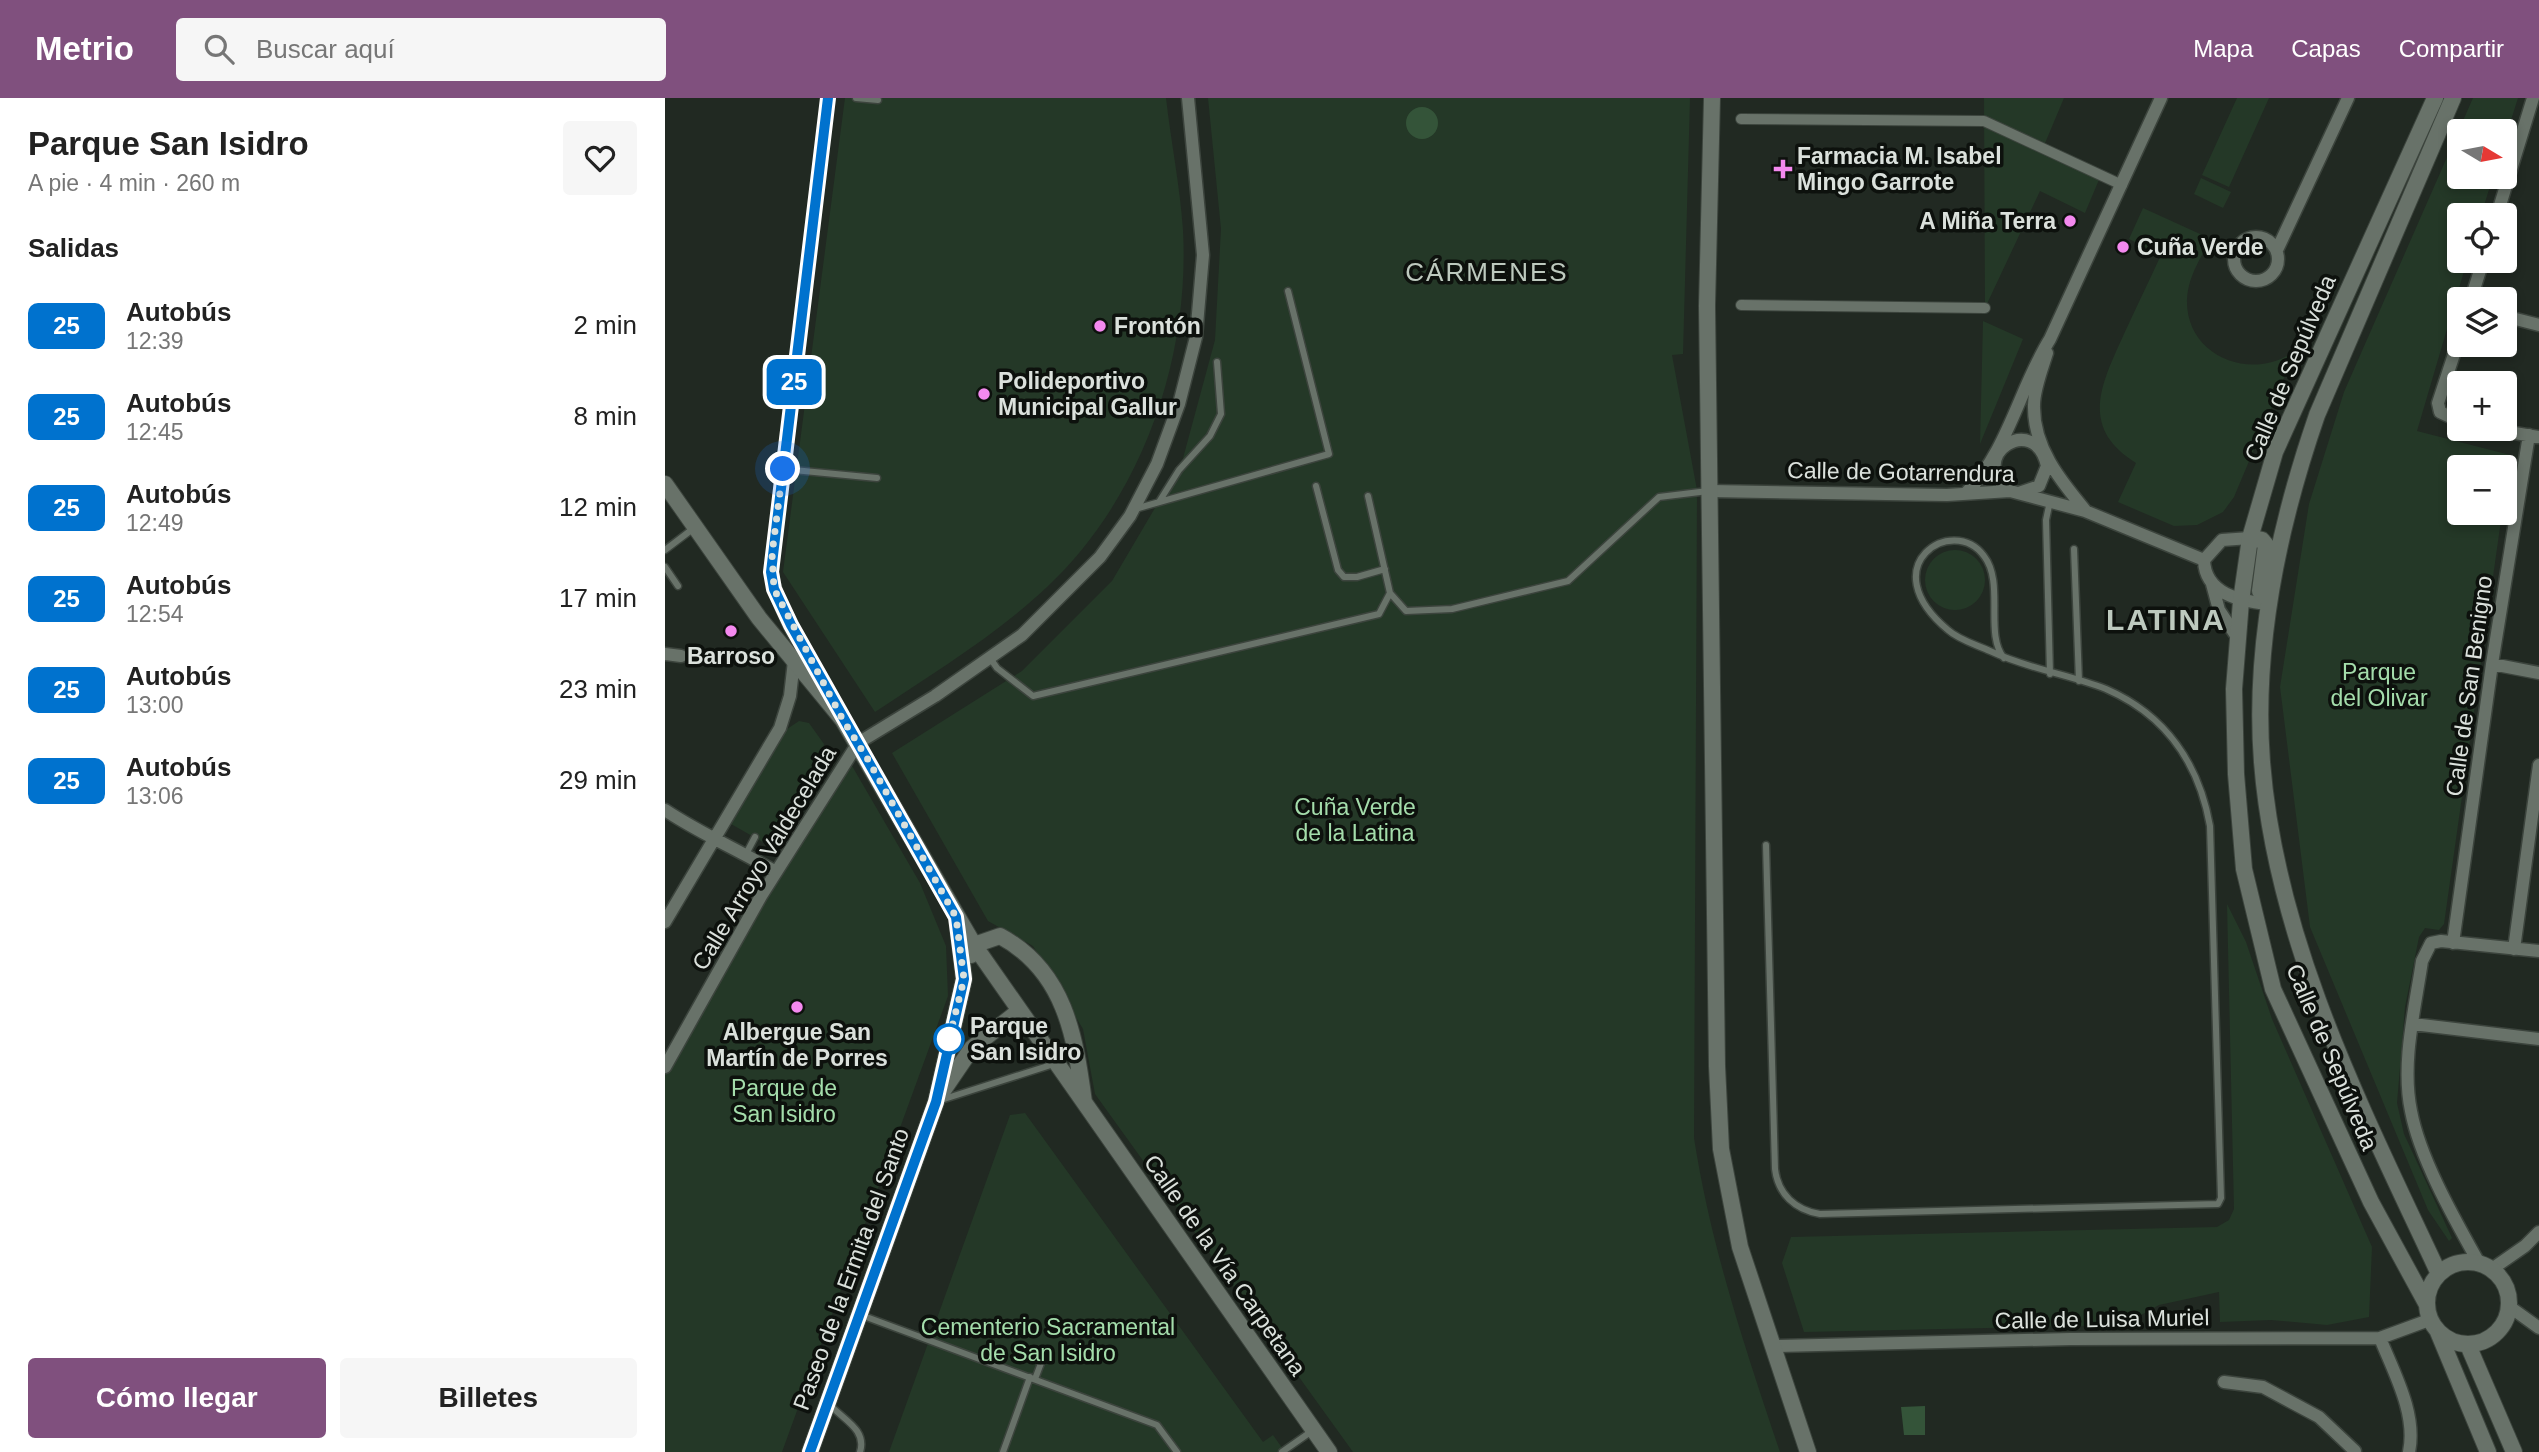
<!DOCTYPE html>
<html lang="es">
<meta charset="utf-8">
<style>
:root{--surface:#fff;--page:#f6f6f6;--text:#222;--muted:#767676;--accent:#80507e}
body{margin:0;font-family:Arial,sans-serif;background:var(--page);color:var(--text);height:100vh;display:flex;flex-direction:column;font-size:26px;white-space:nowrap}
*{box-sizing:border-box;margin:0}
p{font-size:23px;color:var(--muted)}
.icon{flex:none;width:38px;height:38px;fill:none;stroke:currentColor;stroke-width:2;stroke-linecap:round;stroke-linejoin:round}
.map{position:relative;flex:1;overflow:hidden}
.panel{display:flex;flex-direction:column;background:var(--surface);width:665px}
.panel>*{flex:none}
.badge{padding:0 14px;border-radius:10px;font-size:24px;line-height:46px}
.needle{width:46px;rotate:100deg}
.buttons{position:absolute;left:1782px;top:21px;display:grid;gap:14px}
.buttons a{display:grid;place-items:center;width:70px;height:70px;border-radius:7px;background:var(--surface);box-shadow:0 4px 10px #0003;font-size:35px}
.you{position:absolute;width:35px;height:35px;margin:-18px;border:5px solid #fff;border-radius:50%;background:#1a73e8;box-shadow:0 0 0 10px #1a73e833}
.map>.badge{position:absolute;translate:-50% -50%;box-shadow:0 0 0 4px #fff}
h2{padding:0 28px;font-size:26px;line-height:63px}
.round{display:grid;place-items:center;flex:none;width:74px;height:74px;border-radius:7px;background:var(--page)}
.overview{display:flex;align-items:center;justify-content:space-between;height:119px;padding:0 28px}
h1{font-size:33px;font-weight:700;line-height:52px}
.button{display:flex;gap:14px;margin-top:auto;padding:14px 28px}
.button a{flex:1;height:80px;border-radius:7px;background:var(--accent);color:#fff;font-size:28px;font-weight:700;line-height:80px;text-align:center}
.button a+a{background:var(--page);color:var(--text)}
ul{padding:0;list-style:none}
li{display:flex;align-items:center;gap:21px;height:91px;padding:0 28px}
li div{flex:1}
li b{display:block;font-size:26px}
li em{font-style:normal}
li .badge{min-width:77px;font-weight:700;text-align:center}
header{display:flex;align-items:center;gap:42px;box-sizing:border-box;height:98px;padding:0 35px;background:var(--accent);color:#fff}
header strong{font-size:33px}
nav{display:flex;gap:38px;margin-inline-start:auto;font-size:24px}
.search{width:490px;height:63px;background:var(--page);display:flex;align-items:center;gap:18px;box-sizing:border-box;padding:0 24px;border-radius:7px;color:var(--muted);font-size:26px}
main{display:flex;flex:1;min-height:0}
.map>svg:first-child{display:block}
</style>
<header>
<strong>Metrio</strong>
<div class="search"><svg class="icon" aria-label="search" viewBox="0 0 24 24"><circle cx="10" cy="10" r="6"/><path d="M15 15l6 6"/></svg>Buscar aquí</div>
<nav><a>Mapa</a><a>Capas</a><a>Compartir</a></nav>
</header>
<main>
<section class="panel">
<div class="overview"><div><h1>Parque San Isidro</h1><p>A pie · 4 min · 260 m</p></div><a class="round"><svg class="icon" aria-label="heart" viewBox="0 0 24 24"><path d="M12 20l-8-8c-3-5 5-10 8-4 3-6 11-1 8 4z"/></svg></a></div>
<h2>Salidas</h2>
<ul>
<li><span class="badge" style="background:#0072ce;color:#fff">25</span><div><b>Autobús</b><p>12:39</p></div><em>2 min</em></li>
<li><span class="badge" style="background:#0072ce;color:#fff">25</span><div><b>Autobús</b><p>12:45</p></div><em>8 min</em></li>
<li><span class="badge" style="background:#0072ce;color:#fff">25</span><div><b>Autobús</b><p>12:49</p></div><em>12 min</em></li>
<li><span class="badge" style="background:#0072ce;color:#fff">25</span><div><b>Autobús</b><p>12:54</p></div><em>17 min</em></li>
<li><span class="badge" style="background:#0072ce;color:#fff">25</span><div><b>Autobús</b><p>13:00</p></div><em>23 min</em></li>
<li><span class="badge" style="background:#0072ce;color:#fff">25</span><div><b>Autobús</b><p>13:06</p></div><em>29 min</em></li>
</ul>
<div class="button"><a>Cómo llegar</a><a>Billetes</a></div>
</section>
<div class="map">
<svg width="1874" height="1354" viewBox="0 0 1874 1354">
<rect width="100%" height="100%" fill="#212922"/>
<!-- green -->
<path fill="#243827" d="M180,0H501C506,44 515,88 518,132C525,261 477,400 382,489C330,538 268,575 210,614L118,474Z
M543,0H1025L1018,256L1007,257L1032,392L1029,1040C1046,1149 1080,1250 1115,1354H688L430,996L418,931L368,848L323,823L227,655L357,573L447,483L517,364L550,242L556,131Z
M1319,0H1399L1378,50L1436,77L1420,115L1375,93L1320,210Z
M1572,0H1604L1564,89L1537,77Z
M1808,0H1853L1839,44V33H1794V79H1828L1816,117H1794V163H1802L1752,333L1845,357L1839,396V369H1794V415H1837L1779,826L1774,832L1760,830L1754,839L1740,909L1732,1005L1739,1036L1787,1140L1784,1143L1763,1112L1645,829L1615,589L1644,406L1679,294Z
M1536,80L1566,94L1558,110L1529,96Z
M1478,110L1546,141C1536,159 1523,179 1522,201C1520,258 1586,284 1628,254L1629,256L1569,399L1558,414L1532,427L1509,428L1453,404L1471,365C1413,329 1437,285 1459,236C1471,210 1484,183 1496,157L1464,141Z
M1318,223L1358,241L1315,346Z
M1260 482a30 30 0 1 1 60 0a30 30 0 1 1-60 0Z
M134,623L144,625L159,646L156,665L108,750L66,726L122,631Z
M183,661L255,785L281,848L283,898L117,1354H0V969Z
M1562,806L1581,844L1607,921L1707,1149L1704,1219L1662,1227L1606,1222L1555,1224L1554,1194L1494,1207L1458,1227L1139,1234L1117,1165L1126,1139L1552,1129L1564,1122L1569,1111Z
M360,1015L598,1344L608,1337L620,1354H224L345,1017Z"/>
<!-- water -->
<path fill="#345439" d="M741 25a16 16 0 1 1 32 0a16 16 0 1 1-32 0Z
M1260,1308V1337H1239L1236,1309Z"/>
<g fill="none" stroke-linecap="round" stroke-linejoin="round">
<defs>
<path id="service" d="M191,0L213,2
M118,371L212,380
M651,388L673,472L679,479H692L720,471
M1385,403L1381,422L1385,576
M494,404L514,372L545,338L556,316L552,264
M470,411L664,356L623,193
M1409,451L1414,583
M0,452L29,430
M0,469L13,488
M725,495L741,513L787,511L903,483L994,399L1043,393
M325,560L332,570L368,598L714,516L725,495L703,398
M1101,747L1110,1071C1113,1096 1130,1112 1155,1116L1553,1106L1556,1100L1545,728C1534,666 1501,617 1441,591C1403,576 1363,571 1325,553C1312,547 1294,542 1283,532C1206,468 1288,415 1319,458C1340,485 1319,536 1339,560
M81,756L90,739
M276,1002L389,966
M196,1217L492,1327L512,1354
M370,1281L378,1260
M165,1307C179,1322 202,1332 195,1354
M338,1354L365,1279
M617,1354L647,1333"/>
<path id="pedestrian" d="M1076,21L1319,23L1457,87
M1076,207L1320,210"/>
<path id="minor" d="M163,0L106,474C114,518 143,559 164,598
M1832,117L1868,0
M1569 161a22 22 0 1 1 44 0a22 22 0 1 1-44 0Z
M1612,152L1683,0
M1806,201L1818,163
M1839,218L1874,227
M1794,241L1773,305L1775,314L1794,323
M1382,255C1377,271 1369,291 1369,307C1368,349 1395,382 1420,412
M1826,331L1874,339
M1046,393L1282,397L1345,393L1420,413L1539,462
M1345,393C1299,359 1370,312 1382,368L1374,388L1354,395
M1301,395C1343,353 1354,291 1385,241L1496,0
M1585,440L1557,442L1539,462C1540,496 1575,503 1603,506
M1547,486L1554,512L1572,539
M0,556L16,558
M1827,566L1874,575
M0,712C36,736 74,752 111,774
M0,824L115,630L125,598L129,563
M1788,845L1827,566L1864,337
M1849,851L1874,667
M1748,926L1874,941
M0,969L96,798L193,645L270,598L357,537L435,459L465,418L492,366L514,306L531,239L538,157L523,0
M1814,1165C1790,1122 1755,1061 1746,1013C1736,965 1750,911 1757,863L1766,845L1776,843L1874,853
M1827,1171L1860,1148L1874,1134
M1845,1209L1874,1230
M1715,1240C1729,1275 1752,1316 1744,1354
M1108,1248L1405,1241L1715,1240L1764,1222
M1559,1284L1598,1289L1654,1319L1690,1353"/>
<path id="tertiary" d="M1047,0L1042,208L1052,968L1056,1051L1075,1149L1143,1354
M0,386L94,520L178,622L309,847L664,1354
M1585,440L1597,442L1601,447L1595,493L1599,498
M306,857L309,847L335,838C400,873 410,938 419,1004
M275,997L307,950L354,913
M1762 1205a41 41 0 1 1 82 0a41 41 0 1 1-82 0Z
M1774,1176C1698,1013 1611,845 1597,664C1588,547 1614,427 1652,317L1788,0
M1761,1205L1706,1104L1608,891L1579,771L1571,676L1569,591L1576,503L1585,440L1610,354L1770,0
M1773,1234L1823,1354
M1803,1247L1849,1354
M145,1354L271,1004L299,881L292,821"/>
</defs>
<!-- service casing -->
<use href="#service" stroke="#3c443d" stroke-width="9"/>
<!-- pedestrian casing -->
<use href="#pedestrian" stroke="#3c443d" stroke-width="12"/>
<!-- minor casing -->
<use href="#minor" stroke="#3c443d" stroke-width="15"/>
<!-- tertiary casing -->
<use href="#tertiary" stroke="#3c443d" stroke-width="18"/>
<!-- service -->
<use href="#service" stroke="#687269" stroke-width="6"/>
<!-- pedestrian -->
<use href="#pedestrian" stroke="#687269" stroke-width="10"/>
<!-- minor -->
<use href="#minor" stroke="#687269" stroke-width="12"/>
<!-- tertiary -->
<use href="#tertiary" stroke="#687269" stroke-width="16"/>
</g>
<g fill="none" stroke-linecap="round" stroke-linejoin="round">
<defs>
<path id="line" d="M145,1354L271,1004L299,881L291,819L126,527L109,491L106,474L163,0"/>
</defs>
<!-- line casing -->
<use href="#line" stroke="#fff" stroke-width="16"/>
<!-- line -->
<use href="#line" stroke="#0072ce" stroke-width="10"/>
<!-- walk -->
<path stroke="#dbe1dc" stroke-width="7" stroke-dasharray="0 12.6" d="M118,371L107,456L109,491L178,622L202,660L291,819L299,881L284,941"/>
</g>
<!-- markers -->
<g fill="#f489ef" stroke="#0d110d" stroke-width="2.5">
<path d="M1114.5 60.5h7v7h7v7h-7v7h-7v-7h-7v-7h7z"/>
<circle cx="1405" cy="123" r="7"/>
<circle cx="1458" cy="149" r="7"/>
<circle cx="435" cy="228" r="7"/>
<circle cx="319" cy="296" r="7"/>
<circle cx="66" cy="533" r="7"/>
<circle cx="132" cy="909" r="7"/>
</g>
<circle fill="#fff" stroke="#0072ce" stroke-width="3.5" cx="284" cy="941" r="14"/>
<g text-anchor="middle" stroke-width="7" stroke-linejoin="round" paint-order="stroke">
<!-- poi labels -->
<g font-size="23" font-weight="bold" fill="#dbe1dc" stroke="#0d110d" text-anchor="start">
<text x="1132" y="66">Farmacia M. Isabel<tspan x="1132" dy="26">Mingo Garrote</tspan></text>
<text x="1391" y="131" text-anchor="end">A Miña Terra</text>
<text x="1472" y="157">Cuña Verde</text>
<text x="449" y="236">Frontón</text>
<text x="333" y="291">Polideportivo<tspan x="333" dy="26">Municipal Gallur</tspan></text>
<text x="66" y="566" text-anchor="middle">Barroso</text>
<text x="132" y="942" text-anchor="middle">Albergue San<tspan x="132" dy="26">Martín de Porres</tspan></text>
</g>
<!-- street labels -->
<g font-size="23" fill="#dbe1dc" stroke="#0d110d">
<text transform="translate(1625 270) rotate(-67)" y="8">Calle de Sepúlveda</text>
<text transform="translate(1236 374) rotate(1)" y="8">Calle de Gotarrendura</text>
<text transform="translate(1804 588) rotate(-82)" y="8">Calle de San Benigno</text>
<text transform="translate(99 760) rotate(-59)" y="8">Calle Arroyo Valdecelada</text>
<text transform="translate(1667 959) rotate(67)" y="8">Calle de Sepúlveda</text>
<text transform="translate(560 1167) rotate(55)" y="8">Calle de la Vía Carpetana</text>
<text transform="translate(186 1171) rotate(-70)" y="8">Paseo de la Ermita del Santo</text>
<text transform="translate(1437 1221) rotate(-1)" y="8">Calle de Luisa Muriel</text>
</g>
<!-- park labels -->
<g font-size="23" fill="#a4ddab" stroke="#0d110d">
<text x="1714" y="582">Parque<tspan x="1714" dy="26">del Olivar</tspan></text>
<text x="690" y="717">Cuña Verde<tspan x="690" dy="26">de la Latina</tspan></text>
<text x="119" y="998">Parque de<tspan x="119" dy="26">San Isidro</tspan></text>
<text x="383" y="1237">Cementerio Sacramental<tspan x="383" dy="26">de San Isidro</tspan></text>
</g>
<!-- stop labels -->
<g font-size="23" font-weight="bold" fill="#dbe1dc" stroke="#0d110d" text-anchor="start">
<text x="305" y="936">Parque<tspan x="305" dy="26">San Isidro</tspan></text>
</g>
<!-- quarter labels -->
<g font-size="26" letter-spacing="2" fill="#bdc9be" stroke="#0d110d">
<text x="822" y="183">CÁRMENES</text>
</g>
<!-- district labels -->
<g font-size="30" font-weight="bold" letter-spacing="2" fill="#bdc9be" stroke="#0d110d">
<text x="1501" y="532">LATINA</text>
</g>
</g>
</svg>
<div class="buttons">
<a><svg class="needle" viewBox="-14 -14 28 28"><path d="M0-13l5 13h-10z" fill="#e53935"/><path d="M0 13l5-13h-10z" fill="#767676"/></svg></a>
<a><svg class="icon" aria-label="locate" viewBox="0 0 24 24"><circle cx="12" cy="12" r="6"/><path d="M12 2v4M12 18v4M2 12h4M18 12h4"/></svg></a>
<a><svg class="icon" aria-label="layers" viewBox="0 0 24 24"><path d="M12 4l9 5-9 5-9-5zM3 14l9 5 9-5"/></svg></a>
<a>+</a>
<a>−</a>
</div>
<div class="you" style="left:118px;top:371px"></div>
<b class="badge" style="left:129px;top:284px;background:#0072ce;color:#fff">25</b>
</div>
</main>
